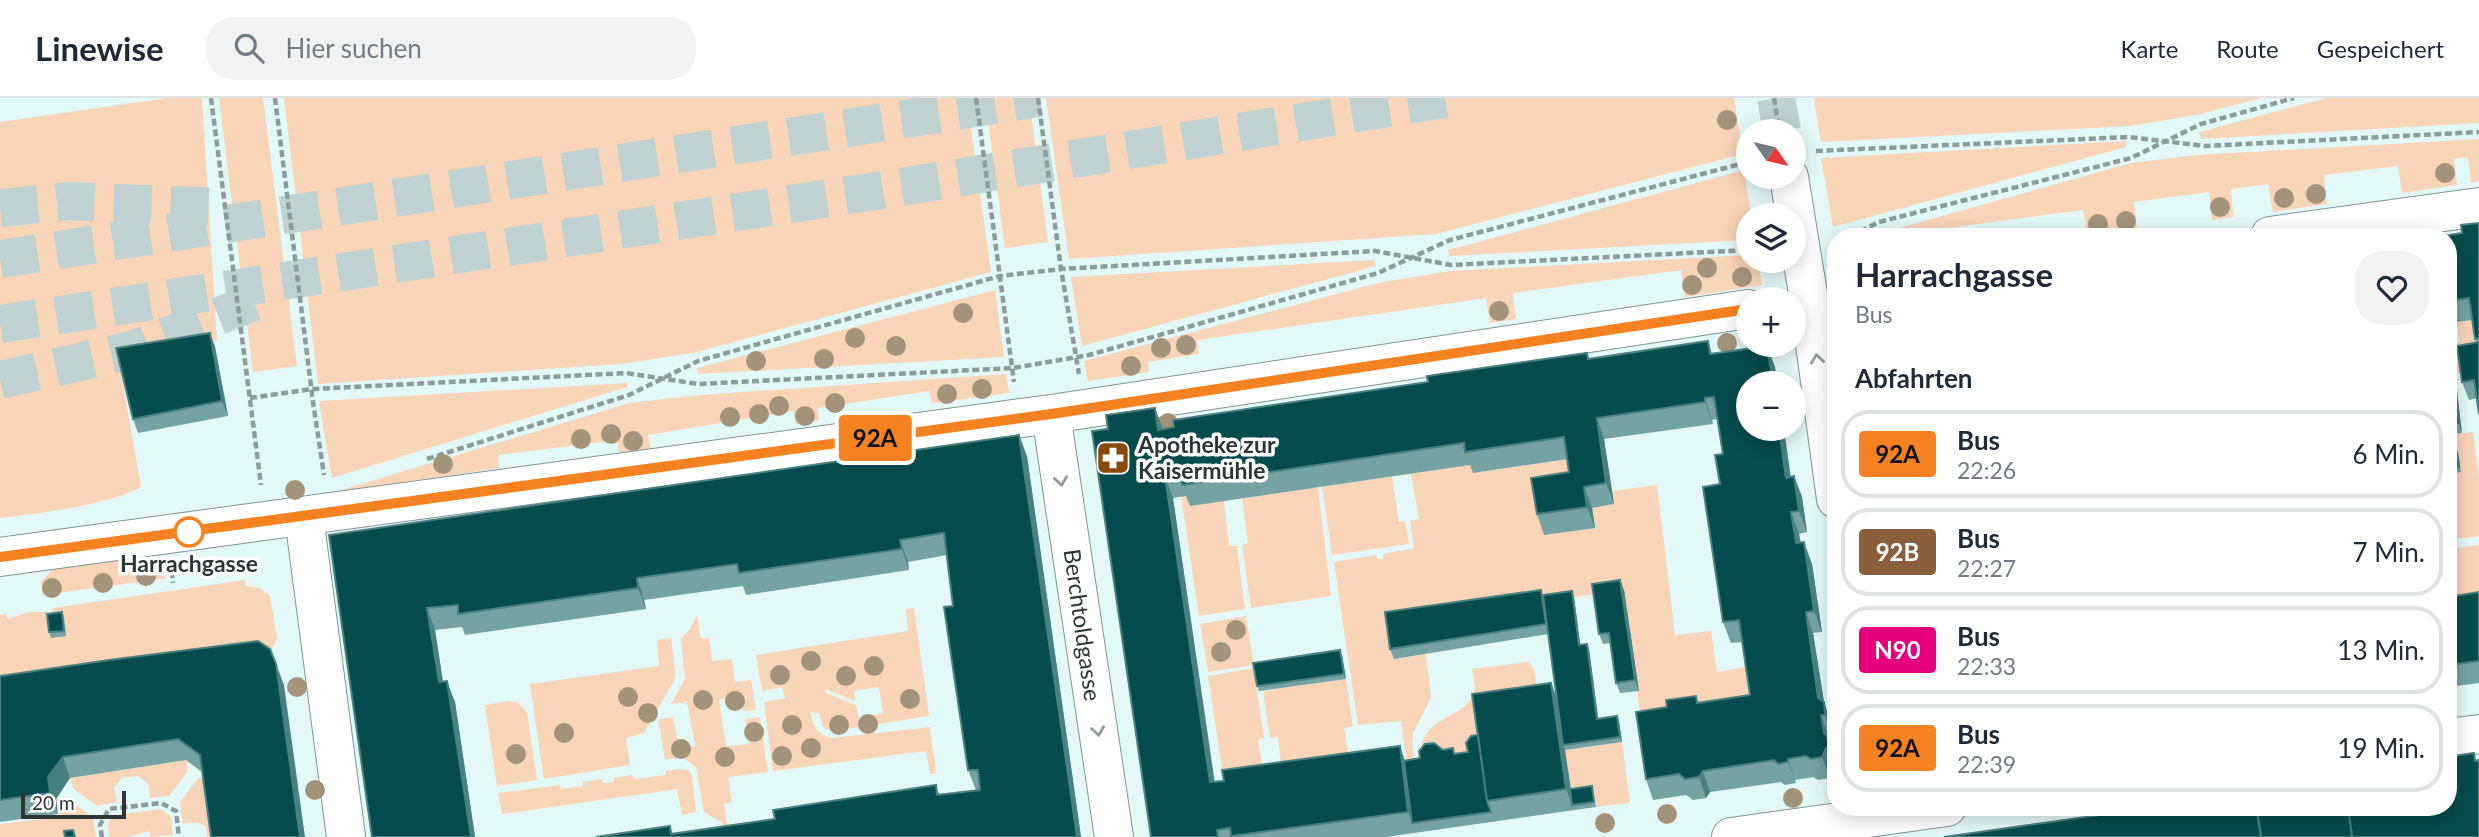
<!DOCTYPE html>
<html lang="de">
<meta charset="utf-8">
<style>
:root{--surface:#fff;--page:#f2f2f3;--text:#1f2937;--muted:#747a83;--line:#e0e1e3}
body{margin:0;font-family:Lato,sans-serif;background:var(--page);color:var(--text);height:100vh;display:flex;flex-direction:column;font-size:26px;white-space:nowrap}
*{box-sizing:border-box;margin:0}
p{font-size:23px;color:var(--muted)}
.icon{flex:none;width:38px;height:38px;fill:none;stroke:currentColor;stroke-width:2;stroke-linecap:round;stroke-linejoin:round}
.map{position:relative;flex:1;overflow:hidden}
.drawer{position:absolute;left:1827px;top:130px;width:630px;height:588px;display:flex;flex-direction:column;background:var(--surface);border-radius:28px;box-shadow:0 4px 18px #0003}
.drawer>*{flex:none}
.badge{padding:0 14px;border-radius:5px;font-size:24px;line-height:46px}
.needle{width:46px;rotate:124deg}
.controls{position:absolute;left:1736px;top:21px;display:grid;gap:14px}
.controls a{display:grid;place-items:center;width:70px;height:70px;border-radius:50%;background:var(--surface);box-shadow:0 4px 18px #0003;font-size:35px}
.scale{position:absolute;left:21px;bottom:18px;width:105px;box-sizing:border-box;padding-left:7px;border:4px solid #2d3635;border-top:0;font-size:19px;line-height:24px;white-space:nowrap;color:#2d3635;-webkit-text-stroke:5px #fff;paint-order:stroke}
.map>.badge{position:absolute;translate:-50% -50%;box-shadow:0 0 0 4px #fff}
h2{padding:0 28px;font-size:26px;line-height:63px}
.round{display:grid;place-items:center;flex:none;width:74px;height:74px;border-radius:28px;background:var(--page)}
.overview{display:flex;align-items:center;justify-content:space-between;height:119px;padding:0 28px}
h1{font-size:33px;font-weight:700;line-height:52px}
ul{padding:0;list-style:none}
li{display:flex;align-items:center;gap:21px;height:88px;margin:0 14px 10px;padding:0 14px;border:4px solid var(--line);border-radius:28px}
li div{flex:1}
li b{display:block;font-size:26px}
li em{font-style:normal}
li .badge{min-width:77px;font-weight:700;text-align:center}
header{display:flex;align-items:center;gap:42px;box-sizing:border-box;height:98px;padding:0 35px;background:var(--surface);border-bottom:2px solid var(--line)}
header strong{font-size:33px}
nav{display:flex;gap:38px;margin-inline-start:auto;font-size:24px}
.search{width:490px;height:63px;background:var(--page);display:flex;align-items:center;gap:18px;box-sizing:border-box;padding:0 24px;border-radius:28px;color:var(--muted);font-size:26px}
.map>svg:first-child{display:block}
</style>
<header>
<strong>Linewise</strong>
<div class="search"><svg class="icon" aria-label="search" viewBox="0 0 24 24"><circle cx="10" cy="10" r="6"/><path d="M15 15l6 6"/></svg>Hier suchen</div>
<nav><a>Karte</a><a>Route</a><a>Gespeichert</a></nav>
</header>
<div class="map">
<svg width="2479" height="739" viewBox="0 0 2479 739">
<rect width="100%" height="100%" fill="#e3f9f8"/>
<!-- green -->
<path fill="#f8d4b9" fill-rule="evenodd" d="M167,0H202L217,243L118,259L141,389C111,406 37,416 0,420V24Z
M219,0H263L297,268L253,274Z
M284,0H967L991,174L693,255L621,266L318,286Z
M985,0H1029L1048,144L1005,150Z
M1046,0H1734L1743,56L1436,136L1069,161Z
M1814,0H2261L2201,16L2130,28L1821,44Z
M2326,0H2479V25L2201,41L2199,34Z
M2479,41V83L2471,85L2468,59L2454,61L2457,87L2402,95L2398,68L2324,77L2327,106L2273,114L2268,86L2231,91L2233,119L2212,122L2209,94L2134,104L2137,133L2088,138L2083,112L1901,136V138H1882L1881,135L2131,65L2196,57Z
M2126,43V49L1833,129L1821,60Z
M1744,72L1751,117H1748V142L1449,158L1448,152Z
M1748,157V163H1758L1762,187L1685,199L1681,172L1513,195L1516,221L1490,225L1486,200L1197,242L1199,256L1148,264L1149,274L1088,283L1084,263L1378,185L1450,173Z
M1374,162L1376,168L1082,248L1071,179Z
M995,192L1004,259L698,276L697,270Z
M2476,221L2479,263L2465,274L2448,277V245L2459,244L2457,224Z
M1006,276L1009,295L932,305L929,293L818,310L819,322L796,326L793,313L648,337L651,351L619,354L617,342L498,357L499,370L335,394L629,305L699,297Z
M627,285V289L332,380L319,303Z
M2473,334L2479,381V438L2448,442V337Z
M1572,360L1595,430L1592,410L1613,406L1612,393L1657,387L1675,537L1711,533L1717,574L1751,568L1758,618L1643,635L1623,492L1545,503L1394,561L1426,556L1431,600L1413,635L1412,644L1415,672L1408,673L1401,623L1358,627L1334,464L1376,457L1378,461H1383V456L1414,450L1410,423L1419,421L1411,375L1471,366L1473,375Z
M1392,378L1399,424L1405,423L1409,446L1332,457L1322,389Z
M1318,389L1331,498L1251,510L1242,447L1248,445L1242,400Z
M1188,397L1224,403L1229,448H1237L1245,511L1199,518L1181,398Z
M2479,447V517L2448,521V451Z
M119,462L120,468L124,472C140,472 155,466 167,480L43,497L41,484L53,471Z
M245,482L246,488L260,490L270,498L277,540L271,554L0,582V517L6,516L8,521L29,514H52L53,510Z
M914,510L929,618L832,633L823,629L819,615L811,614C812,628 818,637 832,640L930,629L936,675L930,676L926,653L773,673L764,604L785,600L782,589L762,593L756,557L908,533L906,511ZM879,589L883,615L859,621L856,607L826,595L825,591L855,603L854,593Z
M697,517L701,541L709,540L712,563L732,561L735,584L751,582L756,612L743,613L741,598L719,602L726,648L749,646L745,621L760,619L767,668L768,674L728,679L732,704L724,706L728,734L721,724L704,714L696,669L684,660L665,661L658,621L673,619L679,651L695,648L687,604L671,606L685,581L681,541L690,531Z
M1246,518L1254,567L1208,574L1200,526Z
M671,540L676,579L644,635L626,640L630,667L544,681L530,586L659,568L657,542Z
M1529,564L1535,575L1539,609L1484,647L1471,664L1421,655C1422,616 1468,621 1474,593C1476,587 1473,578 1472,571Z
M1254,570L1264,640L1258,642L1263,672L1223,677L1208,578Z
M1346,581L1353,628L1344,630L1349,661L1283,686L1278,639L1270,640L1263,593Z
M508,603L517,604L527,614L537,682L497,688L485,607Z
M1622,644L1630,705L1596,709L1593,693L1572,696L1565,652Z
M186,662L188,673L169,698L150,700L148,685L138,678L122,680L114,690L117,704L97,708L73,690L70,680Z
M678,671L688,672L692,677L696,714L682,717L677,691L502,716L498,695L560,687L561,691L583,688V684L602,681L603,685L614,684V680L632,677L634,681L666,677V673Z
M207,678L216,739H207L206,730L198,724L183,726L180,704L199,679Z
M66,699L93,720L96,739H0V726L59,719L56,701Z
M161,711L171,719L173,737L151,739L149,733L128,739H109L108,725L115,717Z"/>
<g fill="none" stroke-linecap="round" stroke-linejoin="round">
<!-- minor-tunnel -->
<path stroke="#bfd2d1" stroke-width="38" stroke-dasharray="38 19" stroke-linecap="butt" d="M1776,0L1782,33"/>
<!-- highway-tunnel -->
<path stroke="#bfd2d1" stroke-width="38" stroke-dasharray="38 19" stroke-linecap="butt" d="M0,110L70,103L226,109
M0,161L1040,0
M0,226L882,92L1449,0
M0,282L132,252L259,202"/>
<defs>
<path id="minor" d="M1789,79L1809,202L1836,401
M2270,138L2479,109
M1051,316L1114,739
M304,419L346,739
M0,459L1051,316L1748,211
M2448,640L2479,636
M1731,739L1947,709"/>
</defs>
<!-- minor casing -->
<use href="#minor" stroke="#809494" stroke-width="40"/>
<!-- path -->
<path stroke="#8c9c9b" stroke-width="4.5" stroke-dasharray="7 3.5" stroke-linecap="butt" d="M211,0L261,387
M275,0L313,304L324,377
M976,0L1014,284
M1038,0L1061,171L1079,276
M1774,0L1779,33
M1816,53L2129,39L2205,48L2479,34
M1851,138L1879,124L2131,60L2201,26L2294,0
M250,300L313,291L626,275L698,286L1013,270L1089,257L1378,175L1450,142L1748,64
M427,361L629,297L698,263L1000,178L1061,171L1375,153L1451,167L1748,152
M172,473L173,485
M102,739L100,727L109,711L161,705L176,713L179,739"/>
<!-- minor -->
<use href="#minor" stroke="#fff" stroke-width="38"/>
</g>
<!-- trees -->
<g fill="#a3937b">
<circle cx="1727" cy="22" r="10"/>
<circle cx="2445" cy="75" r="10"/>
<circle cx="2316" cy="96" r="10"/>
<circle cx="2284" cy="100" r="10"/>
<circle cx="2220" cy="109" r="10"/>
<circle cx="2126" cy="123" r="10"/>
<circle cx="2098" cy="126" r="10"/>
<circle cx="1707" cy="170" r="10"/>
<circle cx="1742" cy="179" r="10"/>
<circle cx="1692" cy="187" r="10"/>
<circle cx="1499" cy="213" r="10"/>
<circle cx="963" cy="215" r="10"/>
<circle cx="855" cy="240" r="10"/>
<circle cx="1727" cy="245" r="10"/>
<circle cx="1186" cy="247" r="10"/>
<circle cx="896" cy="248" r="10"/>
<circle cx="1161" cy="250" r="10"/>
<circle cx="824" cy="261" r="10"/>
<circle cx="756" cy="263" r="10"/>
<circle cx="1131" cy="268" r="10"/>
<circle cx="982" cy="291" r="10"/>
<circle cx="947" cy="296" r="10"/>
<circle cx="835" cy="305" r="10"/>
<circle cx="779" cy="308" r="10"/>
<circle cx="759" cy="316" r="10"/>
<circle cx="805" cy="318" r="10"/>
<circle cx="730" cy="319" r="10"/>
<circle cx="1168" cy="325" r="10"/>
<circle cx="611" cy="336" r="10"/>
<circle cx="581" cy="341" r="10"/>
<circle cx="633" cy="343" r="10"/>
<circle cx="443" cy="366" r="10"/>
<circle cx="295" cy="392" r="10"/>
<circle cx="146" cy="478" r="10"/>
<circle cx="103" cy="485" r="10"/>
<circle cx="52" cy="490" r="10"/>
<circle cx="1236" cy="532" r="10"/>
<circle cx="1221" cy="554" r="10"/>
<circle cx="811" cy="563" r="10"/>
<circle cx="874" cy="568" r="10"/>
<circle cx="780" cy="577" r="10"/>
<circle cx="846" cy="578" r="10"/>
<circle cx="297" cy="589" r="10"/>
<circle cx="628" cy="599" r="10"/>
<circle cx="910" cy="601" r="10"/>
<circle cx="703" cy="602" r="10"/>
<circle cx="735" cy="603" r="10"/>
<circle cx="648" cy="615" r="10"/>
<circle cx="868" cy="626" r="10"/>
<circle cx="792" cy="627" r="10"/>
<circle cx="839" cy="627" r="10"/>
<circle cx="754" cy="634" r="10"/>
<circle cx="564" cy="635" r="10"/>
<circle cx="811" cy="650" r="10"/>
<circle cx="681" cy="651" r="10"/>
<circle cx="516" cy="656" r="10"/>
<circle cx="782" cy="658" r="10"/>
<circle cx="725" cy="659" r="10"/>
<circle cx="315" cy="692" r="10"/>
<circle cx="1793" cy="700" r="10"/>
<circle cx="1667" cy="716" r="10"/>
<circle cx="1605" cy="725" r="10"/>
</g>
<!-- wall -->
<path fill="#75a2a2" d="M2479,125V316L2477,300L2469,302L2462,284L2476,245L2472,222L2457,224L2455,217L2448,218V138L2462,135Z
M210,235L215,249L228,318L138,335L133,321Z
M1708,243L1712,256L1767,248L1775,269L1777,285H1748L1791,379L1794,378L1802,399L1807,434L1799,436L1801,445L1812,466L1822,534L1813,535L1824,604L1831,625L1833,638L1829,639L1830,644L1836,664V671H1833L1830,680L1818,682L1813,679L1795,682L1796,685L1785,687L1781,684L1710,694L1706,700L1693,702L1686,697L1653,702L1646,681L1698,604L1750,597L1742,544L1731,545L1723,524L1720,386L1723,356L1718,321L1712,322L1713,326L1604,341L1614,406L1592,410L1595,430L1544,437L1537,416L1569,374L1567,361L1473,375L1470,367L1190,408L1186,398L1173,400L1214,684L1420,660L1443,652L1455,656L1468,654L1478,637L1557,601L1548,536L1394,561L1390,551L1543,497L1574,499L1580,547L1587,546L1589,551L1598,621L1617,618L1619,623L1622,644L1565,652L1571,691L1592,688L1596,709L1386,739H1151L1163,331L1589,261Z
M2451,266L2455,277L2462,335L2448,337V267Z
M2448,355L2459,359L2461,374L2448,376Z
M1027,358L1081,739H596L670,728L673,736L775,721L936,687L939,696L976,692L968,672L953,508L947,457L908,464L909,472L746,497L743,488L644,502L646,511L465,537L462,529L435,532L443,583L455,604L475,739H372L329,437Z
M1624,492L1639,593L1620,595L1616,585L1611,545L1603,546L1599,536Z
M2479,494V585L2448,589V499Z
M62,514L64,519L66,538L51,540L49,534Z
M1342,557L1346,581L1259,593L1257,588Z
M0,578L284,587L202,674L186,662L70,680L56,701L58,716L0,724Z"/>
<!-- shaded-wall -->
<path fill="#498080" d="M210,235L215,249L228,318L222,303Z
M1767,248L1775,269L1777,285H1773Z
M2451,266L2455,277L2462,335L2459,325Z
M1705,300L1712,322L1713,326L1705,304Z
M1155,310L1163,331L1158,332Z
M1597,320L1604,341L1614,406L1606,385Z
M1779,331H1784L1794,401L1786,380Z
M1019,337L1027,358L1081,739H1077Z
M1165,378L1173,400L1218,706L1210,684Z
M1794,378L1802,399L1807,434L1799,413Z
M1584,389L1592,410L1595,430L1587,409Z
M1791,414L1799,436L1804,467L1796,445Z
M900,442L908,464L909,472L902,451Z
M1804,444L1812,466L1822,534L1814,513Z
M637,480L644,502L646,511L638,490Z
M1620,482L1624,492L1639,593L1635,582Z
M1572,493L1574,499L1581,552L1579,547Z
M427,510L435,532L446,605L439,584Z
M1806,514L1813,535L1824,604L1831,625L1833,638L1818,600Z
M1587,546L1589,551L1599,626L1597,621Z
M1340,552L1342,557L1346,581L1344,576Z
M276,566L284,587L305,739H300Z
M447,583L455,604L475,739H471Z
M1551,585L1559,606L1563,647L1565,652L1573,707H1572L1566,691Z
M1821,617L1835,659L1836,668L1824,635Z
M1617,618L1619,623L1622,644L1620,639Z
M1400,648L1407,669L1412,725L1408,714Z
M1826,650L1833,671L1830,680L1822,659Z
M63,659L70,680L56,701L58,716L50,695L48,679Z
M1788,661L1796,685L1788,664Z
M1703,673L1710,694L1706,700L1699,679Z"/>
<!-- building -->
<path fill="#074c4c" stroke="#498080" stroke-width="2" d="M2479,125V240L2475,241L2469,200L2450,203L2448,194V138H2444L2462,135L2461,127Z
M210,235L222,303L133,321L116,250Z
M1708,243L1710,256L1767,248L1773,285H1748V331H1779L1786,380L1794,378L1799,413L1791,414L1796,445L1804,444L1814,513L1806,514L1818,600L1824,604L1825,617H1821L1824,635L1827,638L1829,650H1826L1822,659L1811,661L1806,658L1788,661V664L1778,666L1774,662L1703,673L1699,679L1685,681L1679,676L1646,681L1636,614L1667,609L1666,602L1696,598L1697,605L1750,597L1739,522L1723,524L1703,389L1720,386L1715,357L1723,356L1714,299L1705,300V304L1597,320L1606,385L1584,389L1587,409L1537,416L1531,380L1569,374L1564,339L1465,354L1464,345L1182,387L1181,376L1165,378L1210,684L1224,683L1222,672L1400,648L1408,714L1231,738L1230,730L1217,732L1218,739H1151L1092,333L1108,331L1106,317L1155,310L1158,332L1174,329L1173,322L1428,284L1427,278L1587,255L1588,261Z
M2479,244V316L2474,282L2462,284L2457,248Z
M2451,266L2459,325L2448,326V267Z
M1019,337L1077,739H596L670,728L671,736L775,721L773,712L936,687L937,697L980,692L978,672H968L944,509L953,508L944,435L900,442L902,451L739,475L737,466L637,480L638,490L458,516V507L427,510L439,584L447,583L471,739H372L329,437Z
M2457,354L2459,369L2448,370V355Z
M1620,482L1635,582L1616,585L1609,535L1599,536L1592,486Z
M1541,492L1546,526L1390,551L1385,514Z
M1572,493L1579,547L1587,546L1597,621L1617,618L1620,639L1563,647L1543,497Z
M2479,494V563L2448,567V499Z
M62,514L64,533L49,534L47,516Z
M258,543L270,551L276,566L300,739H211L200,657L178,641L63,659L48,679L50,695L0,702V578L109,562Z
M1340,552L1344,576L1257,588L1253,565Z
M1551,585L1566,691L1487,703L1472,596Z
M1478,637L1487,703L1491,714L1412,725L1404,663L1420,660L1419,653L1425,646L1434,645L1443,652L1453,650L1454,656L1468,654L1466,645L1471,638Z
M2474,655L2475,663L2479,662V739H2352L2348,709H2448V659Z
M1592,688L1594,704L1572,707L1570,691Z
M2157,709H2256L2261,739H1944Z
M2257,709H2348L2352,739H2261Z
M73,732L75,739H65L64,733Z"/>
<!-- one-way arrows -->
<defs><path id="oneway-chevron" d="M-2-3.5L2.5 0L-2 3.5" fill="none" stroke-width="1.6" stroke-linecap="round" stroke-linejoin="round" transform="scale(1.75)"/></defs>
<g stroke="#969a9a">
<use href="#oneway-chevron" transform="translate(1817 261) rotate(-98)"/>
<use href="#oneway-chevron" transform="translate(1061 383) rotate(82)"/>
<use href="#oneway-chevron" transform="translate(1098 633) rotate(82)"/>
</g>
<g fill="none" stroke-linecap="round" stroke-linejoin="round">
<defs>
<path id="line" d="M0,459L1051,316L1748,211"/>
</defs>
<!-- line casing -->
<use href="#line" stroke="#fff" stroke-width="16"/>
<!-- line -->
<use href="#line" stroke="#f58220" stroke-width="10"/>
</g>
<!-- icons -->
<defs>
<symbol id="pharmacy-square" viewBox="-11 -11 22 22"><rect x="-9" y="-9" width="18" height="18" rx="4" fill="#884a0b" stroke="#fff"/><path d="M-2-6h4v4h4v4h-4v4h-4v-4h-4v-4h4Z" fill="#fff"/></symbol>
</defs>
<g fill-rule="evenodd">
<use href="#pharmacy-square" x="1094" y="341" width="38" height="38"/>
</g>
<!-- markers -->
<circle fill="#fff" stroke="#f58220" stroke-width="3.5" cx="189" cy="434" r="14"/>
<g text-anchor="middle" stroke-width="7" stroke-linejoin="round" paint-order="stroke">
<!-- poi labels -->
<g font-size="23" font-weight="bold" fill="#2d3635" stroke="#fff" text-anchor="start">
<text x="1138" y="355">Apotheke zur<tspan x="1138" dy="26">Kaisermühle</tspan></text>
</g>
<!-- stop labels -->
<g font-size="23" font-weight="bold" fill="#2d3635" stroke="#fff">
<text x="189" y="474">Harrachgasse</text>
</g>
<!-- street labels -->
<g font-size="23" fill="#2d3635" stroke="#fff">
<text transform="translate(1082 527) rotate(82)" y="8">Berchtoldgasse</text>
</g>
</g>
</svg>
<div class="controls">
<a><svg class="needle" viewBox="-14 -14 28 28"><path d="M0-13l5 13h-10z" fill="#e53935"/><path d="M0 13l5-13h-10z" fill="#747a83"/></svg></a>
<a><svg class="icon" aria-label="layers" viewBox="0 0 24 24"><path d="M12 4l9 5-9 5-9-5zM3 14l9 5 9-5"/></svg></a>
<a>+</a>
<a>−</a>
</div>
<div class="scale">20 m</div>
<b class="badge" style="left:875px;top:340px;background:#f58220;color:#111">92A</b>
<section class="drawer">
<div class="overview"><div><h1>Harrachgasse</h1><p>Bus</p></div><a class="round"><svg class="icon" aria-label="heart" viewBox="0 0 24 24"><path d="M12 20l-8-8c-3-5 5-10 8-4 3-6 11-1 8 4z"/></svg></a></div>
<h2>Abfahrten</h2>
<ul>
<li><span class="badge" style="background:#f58220;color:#111">92A</span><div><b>Bus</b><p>22:26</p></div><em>6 Min.</em></li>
<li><span class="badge" style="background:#8b5e3c;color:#fff">92B</span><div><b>Bus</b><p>22:27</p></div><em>7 Min.</em></li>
<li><span class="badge" style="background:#e6007e;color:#fff">N90</span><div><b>Bus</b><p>22:33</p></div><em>13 Min.</em></li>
<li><span class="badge" style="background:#f58220;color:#111">92A</span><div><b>Bus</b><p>22:39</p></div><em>19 Min.</em></li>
</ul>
</section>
</div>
